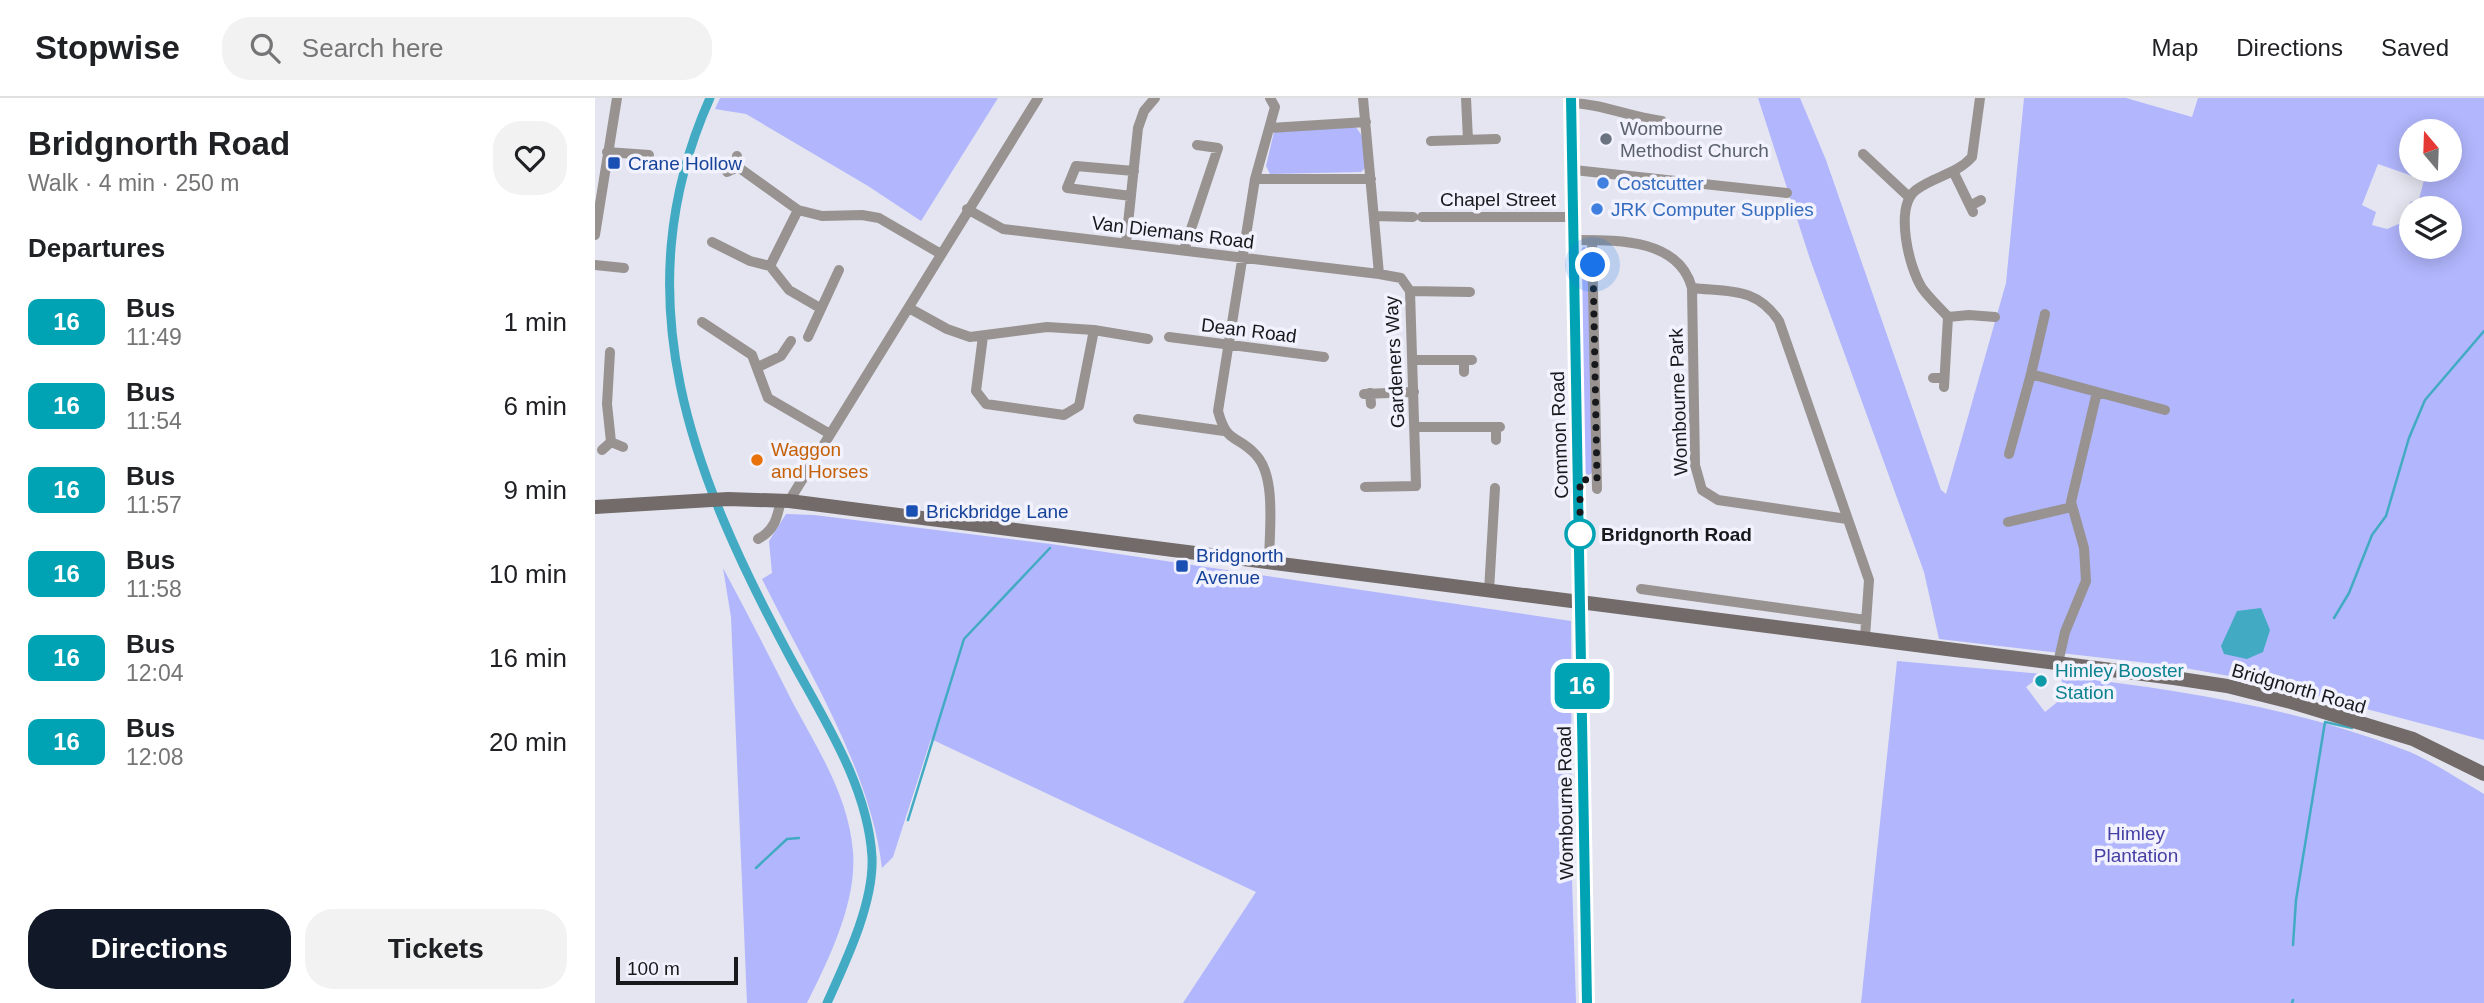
<!DOCTYPE html>
<meta charset="utf-8">
<style>
:root{--surface:#fff;--page:#f2f2f2;--text:#202124;--muted:#757577;--line:#e0e0e0;--accent:#111827}
body{margin:0;font-family:Arial,sans-serif;background:var(--page);color:var(--text);height:100vh;display:flex;flex-direction:column;font-size:26px;white-space:nowrap}
*{box-sizing:border-box;margin:0}
p{font-size:23px;color:var(--muted)}
.icon{flex:none;width:38px;height:38px;fill:none;stroke:currentColor;stroke-width:2;stroke-linecap:round;stroke-linejoin:round}
.map{position:relative;flex:1;overflow:hidden}
.details{display:flex;flex-direction:column;background:var(--surface);width:595px}
.details>*{flex:none}
.badge{padding:0 14px;border-radius:10px;font-size:24px;line-height:46px}
.needle{width:46px;rotate:341deg}
.fabs{position:absolute;left:1804px;top:21px;display:grid;gap:14px}
.fabs a{display:grid;place-items:center;width:63px;height:63px;border-radius:50%;background:var(--surface);box-shadow:0 4px 18px #0003;font-size:35px}
.scale{position:absolute;left:21px;bottom:18px;width:122px;box-sizing:border-box;padding-left:7px;border:4px solid #18191c;border-top:0;font-size:19px;line-height:24px;white-space:nowrap;color:#18191c;-webkit-text-stroke:5px #f1f2fd;paint-order:stroke}
.you{position:absolute;width:35px;height:35px;margin:-18px;border:5px solid #fff;border-radius:50%;background:#1a73e8;box-shadow:0 0 0 10px #1a73e833}
.map>.badge{position:absolute;translate:-50% -50%;box-shadow:0 0 0 4px #fff}
h2{padding:0 28px;font-size:26px;line-height:63px}
.round{display:grid;place-items:center;flex:none;width:74px;height:74px;border-radius:28px;background:var(--page)}
.head{display:flex;align-items:center;justify-content:space-between;height:119px;padding:0 28px}
h1{font-size:33px;font-weight:700;line-height:52px}
.cta{display:flex;gap:14px;margin-top:auto;padding:14px 28px}
.cta a{flex:1;height:80px;border-radius:28px;background:var(--accent);color:#fff;font-size:28px;font-weight:700;line-height:80px;text-align:center}
.cta a+a{background:var(--page);color:var(--text)}
ul{padding:0;list-style:none}
li{display:flex;align-items:center;gap:21px;height:84px;padding:0 28px}
li div{flex:1}
li b{display:block;font-size:26px}
li em{font-style:normal}
li .badge{min-width:77px;font-weight:700;text-align:center}
header{display:flex;align-items:center;gap:42px;box-sizing:border-box;height:98px;padding:0 35px;background:var(--surface);border-bottom:2px solid var(--line)}
header strong{font-size:33px}
nav{display:flex;gap:38px;margin-inline-start:auto;font-size:24px}
.search{width:490px;height:63px;background:var(--page);display:flex;align-items:center;gap:18px;box-sizing:border-box;padding:0 24px;border-radius:28px;color:var(--muted);font-size:26px}
main{display:flex;flex:1;min-height:0}
.map>svg:first-child{display:block}
</style>
<header>
<strong>Stopwise</strong>
<div class="search"><svg class="icon" aria-label="search" viewBox="0 0 24 24"><circle cx="10" cy="10" r="6"/><path d="M15 15l6 6"/></svg>Search here</div>
<nav><a>Map</a><a>Directions</a><a>Saved</a></nav>
</header>
<main>
<section class="details">
<div class="head"><div><h1>Bridgnorth Road</h1><p>Walk · 4 min · 250 m</p></div><a class="round"><svg class="icon" aria-label="heart" viewBox="0 0 24 24"><path d="M12 20l-8-8c-3-5 5-10 8-4 3-6 11-1 8 4z"/></svg></a></div>
<h2>Departures</h2>
<ul>
<li><span class="badge" style="background:#00a3b4;color:#fff">16</span><div><b>Bus</b><p>11:49</p></div><em>1 min</em></li>
<li><span class="badge" style="background:#00a3b4;color:#fff">16</span><div><b>Bus</b><p>11:54</p></div><em>6 min</em></li>
<li><span class="badge" style="background:#00a3b4;color:#fff">16</span><div><b>Bus</b><p>11:57</p></div><em>9 min</em></li>
<li><span class="badge" style="background:#00a3b4;color:#fff">16</span><div><b>Bus</b><p>11:58</p></div><em>10 min</em></li>
<li><span class="badge" style="background:#00a3b4;color:#fff">16</span><div><b>Bus</b><p>12:04</p></div><em>16 min</em></li>
<li><span class="badge" style="background:#00a3b4;color:#fff">16</span><div><b>Bus</b><p>12:08</p></div><em>20 min</em></li>
</ul>
<div class="cta"><a>Directions</a><a>Tickets</a></div>
</section>
<div class="map">
<svg width="1889" height="905" viewBox="0 0 1889 905">
<rect width="100%" height="100%" fill="#e4e5f0"/>
<!-- green -->
<path fill="#b1b6fd" fill-rule="evenodd" d="M125,0H403L326,123L273,88L151,16L120,11Z
M1163,0H1205L1231,62L1346,392L1351,396L1411,185L1429,0H1531L1597,19L1603,0H1889V642L1673,585L1579,568L1344,541L1329,474L1215,161ZM1816,33H1855V72H1816ZM1783,66L1829,82L1823,105L1816,103L1806,125L1792,131L1777,127L1781,114L1767,107ZM1816,110H1855V149H1816Z
M761,29L767,38L770,70L766,74L675,76L671,68L679,34Z
M989,149L993,151L998,374L994,377L989,375L985,152Z
M191,416L219,417L456,446L976,523L977,782L981,905H588L661,794L336,641L298,759L287,770C275,670 212,572 167,481L177,475L174,443Z
M128,470C152,515 176,561 199,607C224,653 254,700 258,754C262,804 234,861 212,905H152L136,519Z
M1302,563L1448,576L1431,589L1450,614L1466,601L1467,578C1586,592 1703,610 1815,654C1840,665 1865,682 1889,696V905H1266Z"/>
<!-- water -->
<path fill="#42abc3" d="M1666,510L1675,532L1668,554L1652,561L1629,556L1626,548L1642,513Z"/>
<g fill="none" stroke-linecap="round" stroke-linejoin="round">
<!-- stream -->
<path stroke="#42abc3" stroke-width="2.5" d="M1739,520L1754,495L1777,437L1791,418L1814,340L1830,302L1889,233
M313,722L369,541L455,450
M161,770L192,741L204,740
M1698,847L1701,802L1730,624L1757,630
M1697,905L1698,902"/>
<!-- canal -->
<path stroke="#42abc3" stroke-width="9" d="M115,0C26,200 98,379 195,559C228,620 273,688 277,759C279,805 251,863 232,905"/>
<!-- minor -->
<path stroke="#989391" stroke-width="10" d="M768,0L784,176L806,180L815,193L821,388L770,389
M871,0L873,42
M976,5C1008,6 1035,19 1067,23
M675,30L771,24
M1055,34L1057,22
M836,43L901,41
M12,54L54,57
M1268,56L1314,99
M143,69L203,112L227,118L267,117L284,120L346,156
M979,72L1192,95
M132,74L143,69L142,58
M1359,75L1378,114
M660,81H776
M536,98L472,90L481,68L539,73
M1375,108L1386,102
M372,111L408,131L784,176
M779,118L818,119
M827,119H979
M0,137L22,0
M981,142C1024,142 1084,141 1097,190L1100,367L1107,392L1123,402L1252,421
M997,142L1002,391
M117,144L155,163L175,168L203,112
M531,145L543,30L549,13L560,0
M589,152L623,50L602,47
M0,167L29,170
M175,168L194,192L225,210
M1097,190C1135,194 1161,189 1184,223L1274,482L1270,539
M815,193L875,194
M314,210L352,231L375,239L452,229L499,232L484,308L469,317L391,306L381,293L388,238
M1353,219L1374,217L1400,219
M107,224L157,257L173,300L235,336
M499,232L553,241
M213,239L244,172
M574,239L729,259
M15,254L12,306L16,344
M818,262H877
M869,262V274
M163,269L186,258L196,243
M1436,276L1450,216
M1338,280H1349
M1349,289L1353,219C1345,210 1335,201 1327,190C1314,170 1299,109 1321,92C1339,78 1361,77 1377,59L1385,0
M1502,294L1570,312
M775,295L776,306
M769,296L819,294
M543,321L629,333
M820,329H905
M901,329V342
M7,352L16,344L28,349
M1414,356L1436,276L1502,294L1476,404L1489,450L1491,483L1470,534L1463,565
M194,403L443,0
M1413,424L1477,409
M163,441C180,432 182,420 186,402
M674,465C674,436 682,379 661,357C642,336 632,347 623,313L660,81L680,9L675,0
M1046,491L1271,522
M894,493L900,390"/>
<!-- tertiary -->
<path stroke="#989391" stroke-width="12" d="M976,0L993,905"/>
<!-- secondary -->
<path stroke="#726b69" stroke-width="14" d="M0,409L133,401L194,403L1579,580L1632,588L1696,604L1818,641L1889,676"/>
</g>
<g fill="none" stroke-linecap="round" stroke-linejoin="round">
<defs>
<path id="line" d="M976,0L992,905"/>
</defs>
<!-- line casing -->
<use href="#line" stroke="#fff" stroke-width="16"/>
<!-- line -->
<use href="#line" stroke="#00a3b4" stroke-width="10"/>
<!-- walk -->
<path stroke="#18191c" stroke-width="7" stroke-dasharray="0 12.6" d="M985,436V444V382L1002,381L998,167"/>
</g>
<!-- markers -->
<circle fill="#6b7280" stroke="#f1f2fd" stroke-width="2.5" cx="1011" cy="41" r="7"/>
<g fill="#1a4fb4" stroke="#f1f2fd" stroke-width="2.5">
<rect x="12" y="58" width="14" height="14" rx="3.5"/>
<rect x="310" y="406" width="14" height="14" rx="3.5"/>
<rect x="580" y="461" width="14" height="14" rx="3.5"/>
</g>
<g fill="#3f7fe0" stroke="#f1f2fd" stroke-width="2.5">
<circle cx="1008" cy="85" r="7"/>
<circle cx="1002" cy="111" r="7"/>
</g>
<circle fill="#e8710a" stroke="#f1f2fd" stroke-width="2.5" cx="162" cy="362" r="7"/>
<circle fill="#fff" stroke="#00a3b4" stroke-width="3.5" cx="985" cy="436" r="14"/>
<circle fill="#0f9aa8" stroke="#f1f2fd" stroke-width="2.5" cx="1446" cy="583" r="7"/>
<g text-anchor="middle" stroke-width="7" stroke-linejoin="round" paint-order="stroke">
<!-- worship labels -->
<g font-size="19" fill="#5b616d" stroke="#f1f2fd" text-anchor="start">
<text x="1025" y="37">Wombourne<tspan x="1025" dy="22">Methodist Church</tspan></text>
</g>
<!-- transit labels -->
<g font-size="19" fill="#164399" stroke="#f1f2fd" text-anchor="start">
<text x="33" y="72">Crane Hollow</text>
<text x="331" y="420">Brickbridge Lane</text>
<text x="601" y="464">Bridgnorth<tspan x="601" dy="22">Avenue</tspan></text>
</g>
<!-- shop labels -->
<g font-size="19" fill="#366cbe" stroke="#f1f2fd" text-anchor="start">
<text x="1022" y="92">Costcutter</text>
<text x="1016" y="118">JRK Computer Supplies</text>
</g>
<!-- street labels -->
<g font-size="19" fill="#18191c" stroke="#f1f2fd">
<text x="903" y="108">Chapel Street</text>
<text transform="translate(578 134) rotate(7)" y="7">Van Diemans Road</text>
<text transform="translate(654 232) rotate(7)" y="7">Dean Road</text>
<text transform="translate(799 264) rotate(-93)" y="7">Gardeners Way</text>
<text transform="translate(1083 304) rotate(-92)" y="7">Wombourne Park</text>
<text transform="translate(964 337) rotate(-92)" y="7">Common Road</text>
<text transform="translate(1704 590) rotate(16)" y="7">Bridgnorth Road</text>
<text transform="translate(970 705) rotate(-91)" y="7">Wombourne Road</text>
</g>
<!-- food labels -->
<g font-size="19" fill="#c56008" stroke="#f1f2fd" text-anchor="start">
<text x="176" y="358">Waggon<tspan x="176" dy="22">and Horses</tspan></text>
</g>
<!-- stop labels -->
<g font-size="19" font-weight="bold" fill="#18191c" stroke="#f1f2fd" text-anchor="start">
<text x="1006" y="443">Bridgnorth Road</text>
</g>
<!-- culture labels -->
<g font-size="19" fill="#0d838f" stroke="#f1f2fd" text-anchor="start">
<text x="1460" y="579">Himley Booster<tspan x="1460" dy="22">Station</tspan></text>
</g>
<!-- park labels -->
<g font-size="19" fill="#463fa4" stroke="#f1f2fd">
<text x="1541" y="742">Himley<tspan x="1541" dy="22">Plantation</tspan></text>
</g>
</g>
</svg>
<div class="fabs">
<a><svg class="needle" viewBox="-14 -14 28 28"><path d="M0-13l5 13h-10z" fill="#e53935"/><path d="M0 13l5-13h-10z" fill="#757577"/></svg></a>
<a><svg class="icon" aria-label="layers" viewBox="0 0 24 24"><path d="M12 4l9 5-9 5-9-5zM3 14l9 5 9-5"/></svg></a>
</div>
<div class="scale">100 m</div>
<div class="you" style="left:998px;top:167px"></div>
<b class="badge" style="left:987px;top:588px;background:#00a3b4;color:#fff">16</b>
</div>
</main>
